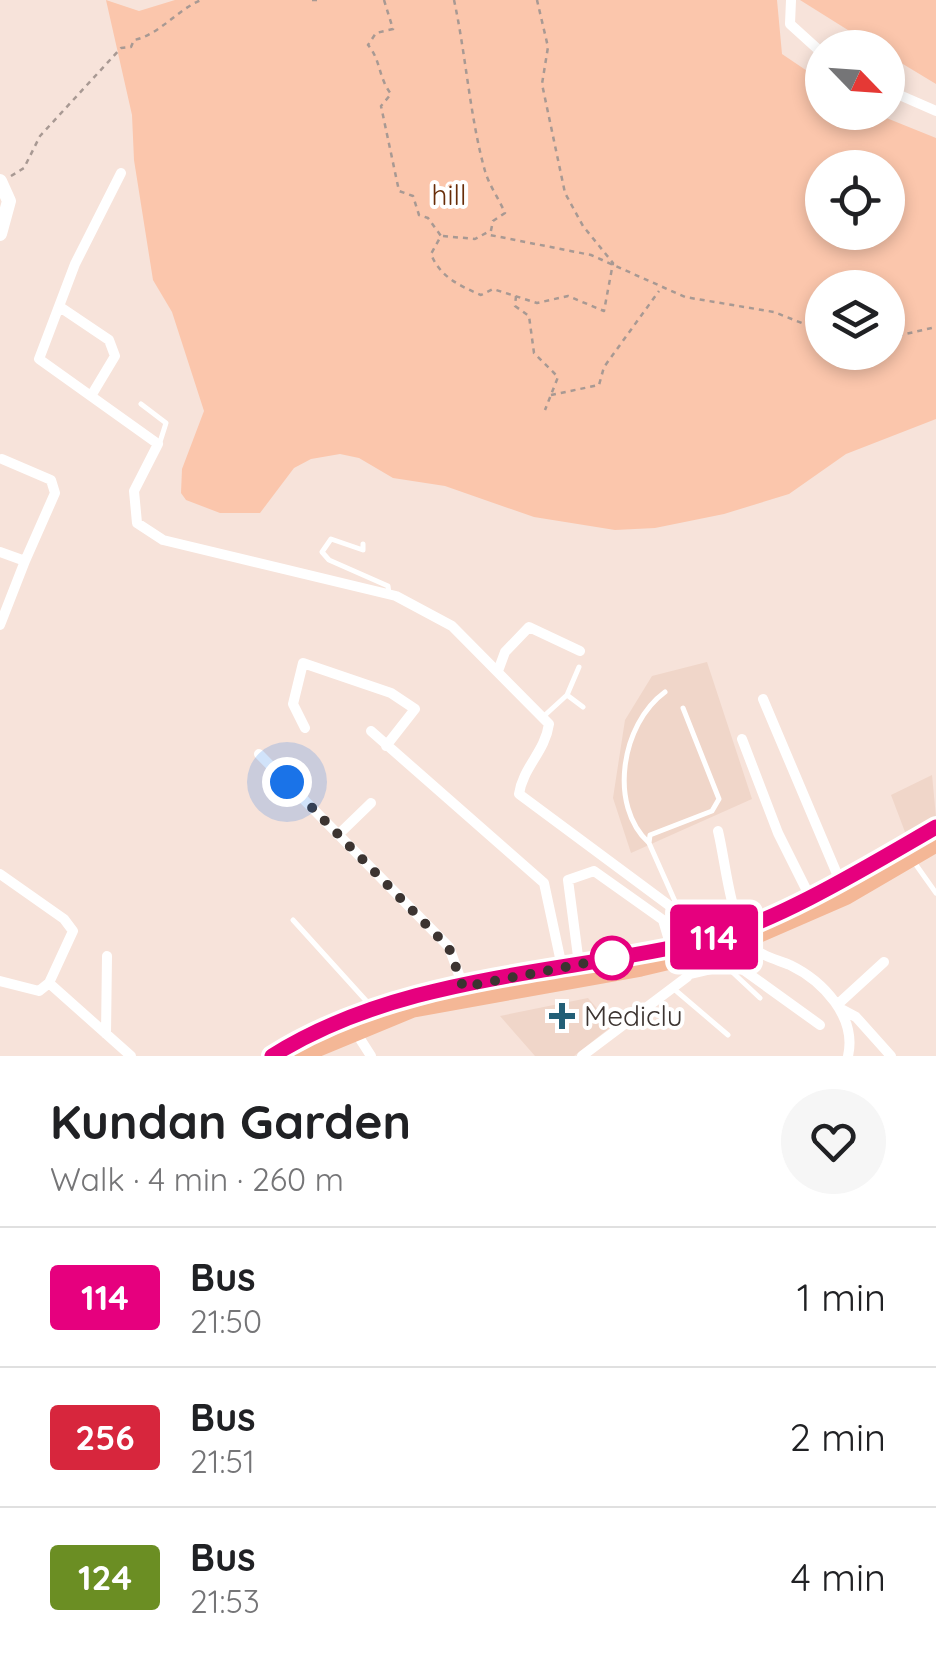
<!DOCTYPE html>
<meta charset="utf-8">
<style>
:root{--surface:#fff;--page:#f6f6f6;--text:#202124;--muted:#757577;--line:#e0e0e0}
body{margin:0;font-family:Quicksand,sans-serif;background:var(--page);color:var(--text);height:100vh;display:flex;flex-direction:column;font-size:38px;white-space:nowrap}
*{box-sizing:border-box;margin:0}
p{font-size:32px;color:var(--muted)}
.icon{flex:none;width:55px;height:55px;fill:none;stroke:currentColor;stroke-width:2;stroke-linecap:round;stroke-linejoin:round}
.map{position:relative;height:1056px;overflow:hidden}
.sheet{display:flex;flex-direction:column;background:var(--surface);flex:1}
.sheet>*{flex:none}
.badge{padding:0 20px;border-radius:8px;font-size:35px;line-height:65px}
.needle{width:65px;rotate:115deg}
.fabs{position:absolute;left:805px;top:30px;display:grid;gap:20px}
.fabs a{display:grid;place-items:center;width:100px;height:100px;border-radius:50%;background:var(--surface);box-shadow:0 5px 15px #0003;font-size:50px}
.you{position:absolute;width:50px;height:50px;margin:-25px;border:8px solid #fff;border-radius:50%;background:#1a73e8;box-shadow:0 0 0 15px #1a73e833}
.map>.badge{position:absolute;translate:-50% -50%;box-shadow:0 0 0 5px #fff}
.round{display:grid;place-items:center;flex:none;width:105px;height:105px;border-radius:52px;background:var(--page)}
.head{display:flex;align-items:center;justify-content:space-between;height:170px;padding:0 50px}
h1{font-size:48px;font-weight:700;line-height:75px}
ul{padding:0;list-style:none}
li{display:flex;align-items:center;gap:30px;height:140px;padding:0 50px;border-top:2px solid var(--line)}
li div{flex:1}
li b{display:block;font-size:38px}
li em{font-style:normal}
li .badge{min-width:110px;font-weight:700;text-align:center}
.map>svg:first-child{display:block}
</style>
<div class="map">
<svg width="936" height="1056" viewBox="0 0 936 1056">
<rect width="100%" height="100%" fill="#f7e3da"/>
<!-- built -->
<path fill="#f0d6c9" d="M707,662L752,799L631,853L613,798L625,720L652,676Z
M932,775L936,817L905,832L891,795Z
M588,998L612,1026L574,1056H535L500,1016Z"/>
<!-- green -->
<path fill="#fbc6ac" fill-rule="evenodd" d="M106,0L139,11L175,0H777L782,54L822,81V112L874,113L936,138V419L846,454L789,494L724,514L655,528L615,530L534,517L445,486L393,478L359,458L340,454L311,459L294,468L260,513H220L186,500L181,493L182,469L204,411L172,312L153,280L134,160L132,115ZM822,168H888V232H822ZM822,288H888V352H822Z
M800,0H936V84L888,55V48L875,47Z"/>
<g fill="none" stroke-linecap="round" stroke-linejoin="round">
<!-- path -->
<path stroke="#a89993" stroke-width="2.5" stroke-dasharray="5 5" stroke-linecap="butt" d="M312,0H320
M384,0L393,29L376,33L368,45C381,60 378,77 391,94L381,106L399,191L413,196L419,215L428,218L441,236L431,254C440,277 460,286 481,295L493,289L537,303L568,296L604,311L613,263L583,226L565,193L542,84L548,47L537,0
M454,0C466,55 470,118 485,171C489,185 499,199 505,213L493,221L490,235L591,255L685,297L774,312L822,331
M11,176L24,168L40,136L121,48L131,47L134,40C159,35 177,10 201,0
M443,236L475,239L488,232
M516,296L515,306L529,316L534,353L558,377L545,410
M888,338L936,327
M551,395L599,385L604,367L659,291"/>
<!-- lane -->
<path stroke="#fff" stroke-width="5" d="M141,404L166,423L160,442
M363,544V550L331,539L322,552L329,560L388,586L389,594
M567,695L583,707
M544,716L567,695L579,667
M649,843C608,806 621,724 665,692
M914,862L936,893
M678,908L649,843L650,835L712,811L719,799L683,708
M293,920L370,1005
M728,968L760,998
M688,977L735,966
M674,989L728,1035"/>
<!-- street -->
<path stroke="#fff" stroke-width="10" d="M791,0L790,24L822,53
M888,90L936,111
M121,173L75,264L39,359L158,444L134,491L137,523L163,540L396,596L452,626L549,724C545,752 523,767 519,794L682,915L705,944
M60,307L109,340L115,356L91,396
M0,552L25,561L55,493L51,480L2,459
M0,625L25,561
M498,671L505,652L529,627L580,651
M763,699L840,881
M305,728L293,704L303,663L391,693L415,709L386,746
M371,731L544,883L562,967
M742,739L778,833L809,895
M259,754L449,947L463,986
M718,831C726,864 729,914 749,943C759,956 776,959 790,965C823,981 857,1017 848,1056
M338,835L371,803
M0,874L64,919L73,931L49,983L131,1056
M728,944L738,966L820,1025
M579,964L568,880L594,871L663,920L671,947
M0,981L39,991L49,983
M837,1005L884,962
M841,1009L856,1017L891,1056
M355,1031L371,1056
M106,1034L107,956
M582,1056L687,977L695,958"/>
<!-- secondary -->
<path stroke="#fff" stroke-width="14" d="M0,181L9,201L0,234"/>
<!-- primary -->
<path stroke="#f4b796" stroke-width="15" d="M272,1056C400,974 559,975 703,941C774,924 872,864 936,827
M302,1056L413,1010L641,969L730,948L847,897L936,845"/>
</g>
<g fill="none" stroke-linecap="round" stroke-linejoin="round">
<defs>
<path id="line" d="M272,1056C401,975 558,975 703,941C774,924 872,864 936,827"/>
</defs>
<!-- line casing -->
<use href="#line" stroke="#fff" stroke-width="22"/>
<!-- line -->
<use href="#line" stroke="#e6007e" stroke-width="15"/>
<!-- walk -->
<path stroke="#3c3431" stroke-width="10" stroke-dasharray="0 18" d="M287,782L449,948L463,987L617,957L612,958"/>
</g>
<!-- markers -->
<circle fill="#fff" stroke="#e6007e" stroke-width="5" cx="612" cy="958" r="20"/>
<path fill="#235f77" stroke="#fff" stroke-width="4" d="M557 1001h10v10h10v10h-10v10h-10v-10h-10v-10h10z"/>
<g text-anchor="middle" stroke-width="8" stroke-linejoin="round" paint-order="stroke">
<!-- park labels -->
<g font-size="28" fill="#672d09" stroke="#fff">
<text x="449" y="205">hill</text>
</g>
<!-- poi labels -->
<g font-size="28" fill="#3c3431" stroke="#fff" text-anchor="start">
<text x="584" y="1026">Mediclu</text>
</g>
</g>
</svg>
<div class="fabs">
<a><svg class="needle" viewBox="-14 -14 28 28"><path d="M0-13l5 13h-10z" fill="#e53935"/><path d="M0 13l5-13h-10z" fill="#757577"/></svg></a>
<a><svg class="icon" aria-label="locate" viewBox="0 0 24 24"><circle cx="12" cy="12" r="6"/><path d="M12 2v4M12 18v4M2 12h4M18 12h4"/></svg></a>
<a><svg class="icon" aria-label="layers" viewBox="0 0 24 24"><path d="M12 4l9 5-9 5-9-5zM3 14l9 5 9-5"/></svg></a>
</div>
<div class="you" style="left:287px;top:782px"></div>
<b class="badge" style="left:714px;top:937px;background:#e6007e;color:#fff">114</b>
</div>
<section class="sheet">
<div class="head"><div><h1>Kundan Garden</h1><p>Walk · 4 min · 260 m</p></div><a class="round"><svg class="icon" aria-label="heart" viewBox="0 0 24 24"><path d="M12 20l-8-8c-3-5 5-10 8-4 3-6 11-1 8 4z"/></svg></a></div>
<ul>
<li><span class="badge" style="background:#e6007e;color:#fff">114</span><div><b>Bus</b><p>21:50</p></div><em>1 min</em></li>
<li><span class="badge" style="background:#d7263d;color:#fff">256</span><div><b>Bus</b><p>21:51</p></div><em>2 min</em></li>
<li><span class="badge" style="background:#6b8e23;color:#fff">124</span><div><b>Bus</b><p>21:53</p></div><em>4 min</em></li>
</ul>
</section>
